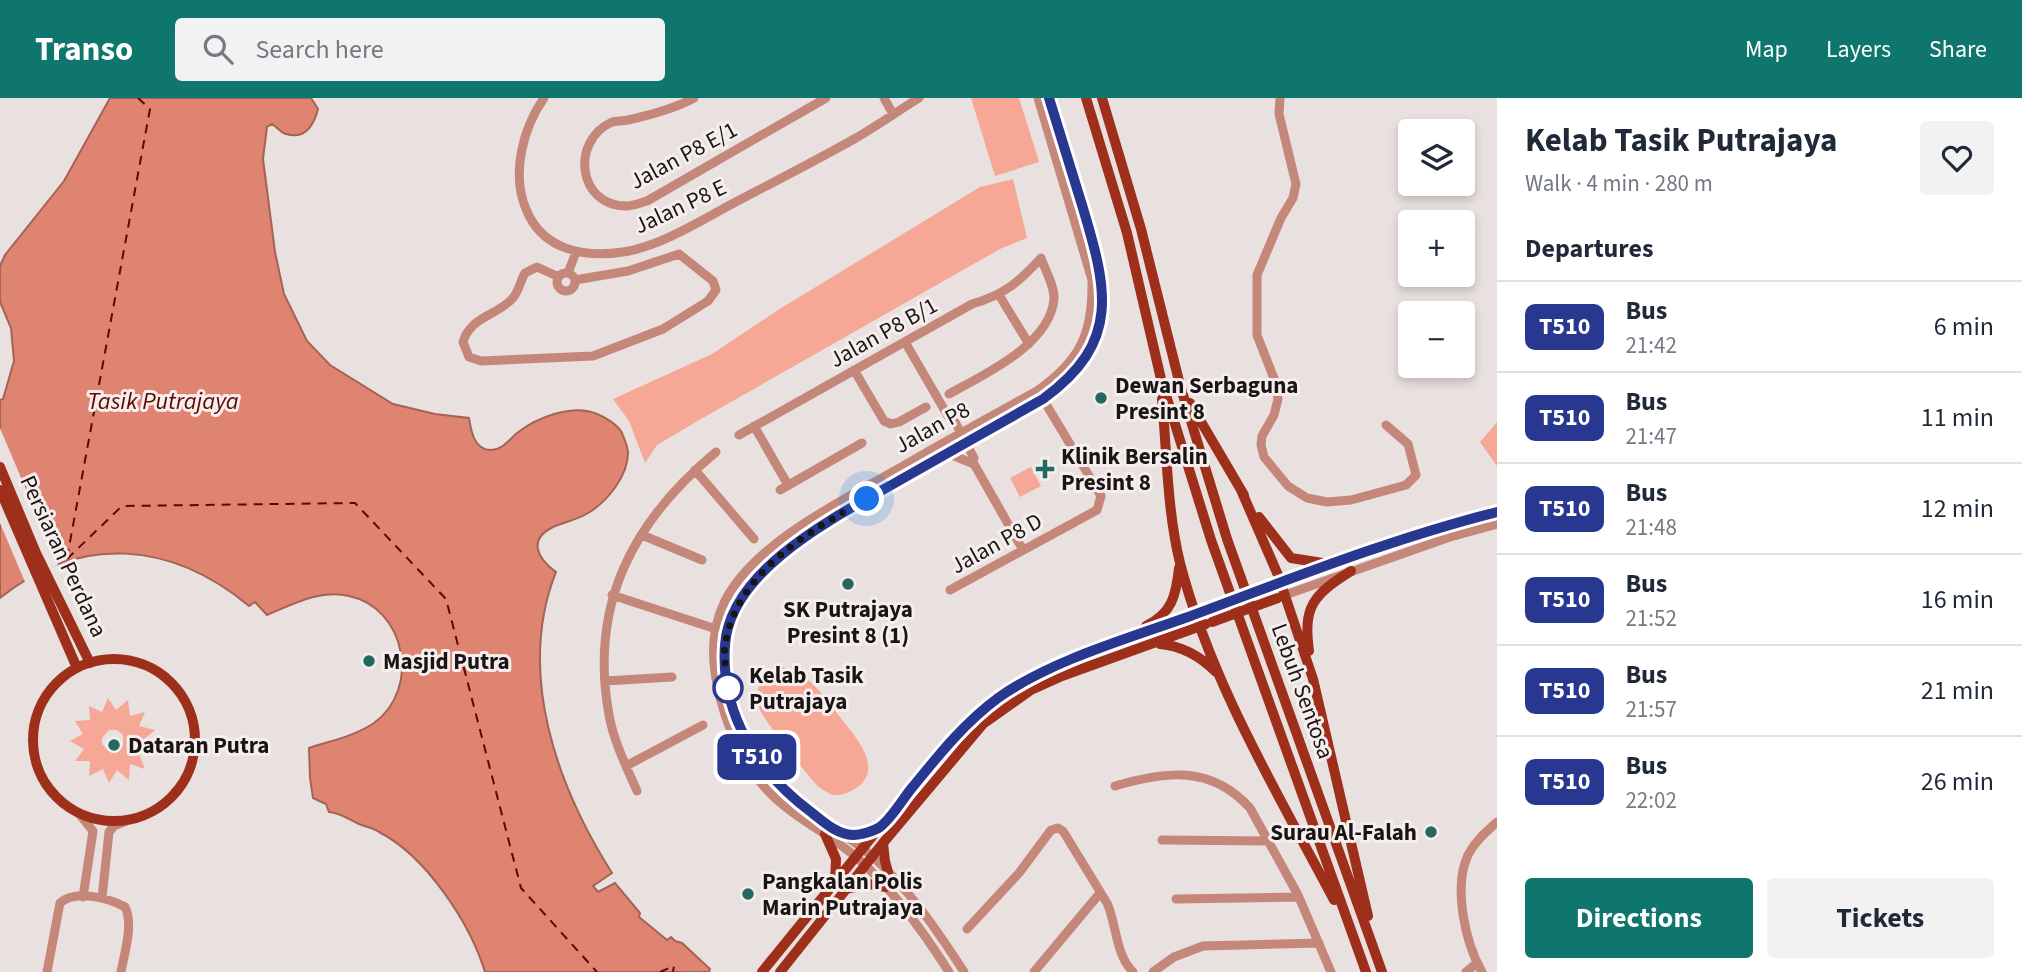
<!DOCTYPE html>
<meta charset="utf-8">
<style>
:root{--surface:#fff;--page:#f2f2f3;--text:#1f2937;--muted:#747a83;--line:#e0e1e3;--accent:#0f766e}
body{margin:0;font-family:"Source Sans 3",sans-serif;background:var(--page);color:var(--text);height:100vh;display:flex;flex-direction:column;font-size:26px;white-space:nowrap}
*{box-sizing:border-box;margin:0}
p{font-size:23px;color:var(--muted)}
.icon{flex:none;width:38px;height:38px;fill:none;stroke:currentColor;stroke-width:2;stroke-linecap:round;stroke-linejoin:round}
.map{position:relative;flex:1;overflow:hidden}
.details{display:flex;flex-direction:column;background:var(--surface);width:525px}
.details>*{flex:none}
.badge{padding:0 14px;border-radius:10px;font-size:24px;line-height:46px}
.fabs{position:absolute;left:1398px;top:21px;display:grid;gap:14px}
.fabs a{display:grid;place-items:center;width:77px;height:77px;border-radius:7px;background:var(--surface);box-shadow:0 4px 10px #0003;font-size:35px}
.you{position:absolute;width:35px;height:35px;margin:-18px;border:5px solid #fff;border-radius:50%;background:#1a73e8;box-shadow:0 0 0 10px #1a73e833}
.map>.badge{position:absolute;translate:-50% -50%;box-shadow:0 0 0 4px #fff}
h2{padding:0 28px;font-size:26px;line-height:63px}
.round{display:grid;place-items:center;flex:none;width:74px;height:74px;border-radius:7px;background:var(--page)}
.headline{display:flex;align-items:center;justify-content:space-between;height:119px;padding:0 28px}
h1{font-size:33px;font-weight:700;line-height:52px}
.primary-button{display:flex;gap:14px;margin-top:auto;padding:14px 28px}
.primary-button a{flex:1;height:80px;border-radius:7px;background:var(--accent);color:#fff;font-size:28px;font-weight:700;line-height:80px;text-align:center}
.primary-button a+a{background:var(--page);color:var(--text)}
ul{padding:0;list-style:none}
li{display:flex;align-items:center;gap:21px;height:91px;padding:0 28px;border-top:2px solid var(--line)}
li div{flex:1}
li b{display:block;font-size:26px}
li em{font-style:normal}
li .badge{min-width:77px;font-weight:700;text-align:center}
header{display:flex;align-items:center;gap:42px;box-sizing:border-box;height:98px;padding:0 35px;background:var(--accent);color:#fff}
header strong{font-size:33px}
nav{display:flex;gap:38px;margin-inline-start:auto;font-size:24px}
.search{width:490px;height:63px;background:var(--page);display:flex;align-items:center;gap:18px;box-sizing:border-box;padding:0 24px;border-radius:7px;color:var(--muted);font-size:26px}
main{display:flex;flex:1;min-height:0}
.map>svg:first-child{display:block}
</style>
<header>
<strong>Transo</strong>
<div class="search"><svg class="icon" aria-label="search" viewBox="0 0 24 24"><circle cx="10" cy="10" r="6"/><path d="M15 15l6 6"/></svg>Search here</div>
<nav><a>Map</a><a>Layers</a><a>Share</a></nav>
</header>
<main>
<div class="map">
<svg width="1497" height="874" viewBox="0 0 1497 874">
<rect width="100%" height="100%" fill="#e9e1df"/>
<!-- green -->
<path fill="#f6a795" fill-rule="evenodd" d="M971,0H1019L1039,64L995,78Z
M1013,81L1027,140L1000,151L701,321L657,347L645,365L629,323L613,301L712,256L778,212L980,89Z
M1497,324V368L1480,344Z
M1031,369L1041,388L1020,399L1010,380Z
M782,569C811,575 826,602 844,624C859,643 885,674 853,692C847,695 840,698 833,697C829,696 822,691 819,689C812,684 763,620 760,612C754,598 759,584 767,572Z
M108,600L116,612L128,602L130,618L145,614L139,628L155,632L143,642L155,652L139,656L145,671L130,666L129,682L117,672L109,685L103,671L89,678L90,663H75L84,651L70,643L83,636L75,623L90,622L89,608L102,614ZM109,632H117L123,637V648L117,653H109L102,646V640Z"/>
<!-- water -->
<path fill="#df8471" stroke="#a36355" stroke-width="2" d="M110,0H311L318,11C314,27 305,42 286,36C281,35 277,29 272,26L267,29L263,61L275,154L284,196L307,243L330,267L393,306L435,316L469,320C471,333 474,352 491,352C502,352 509,342 517,335C536,320 573,305 597,316C605,319 618,327 622,335C624,340 628,349 628,355C628,378 607,404 588,415C577,422 564,424 553,429C527,442 538,461 556,474C516,575 557,688 612,775L593,788L598,794L615,785L640,815L639,819L667,842L671,839L675,843L682,845L710,871L709,874H485C470,825 426,758 379,734C373,730 366,729 359,726C348,721 341,715 329,714L326,706L313,700L310,680L309,650C330,643 355,638 374,625C421,591 406,510 349,498C320,491 293,506 267,517L255,504L249,508C172,444 80,435 0,500V302L3,301L14,263L11,230L0,204V168L5,157L64,83Z"/>
<!-- pier -->
<path fill="#e9e1df" d="M0,330L58,467L25,484L0,425Z"/>
<g fill="none" stroke-linecap="round" stroke-linejoin="round">
<!-- ferry -->
<path stroke="#5c0900" stroke-width="2" stroke-dasharray="9 7" stroke-linecap="butt" d="M67,460L150,11L138,0
M67,461L122,408L355,405L446,501L521,790L597,874
M660,874L674,868L673,874"/>
<!-- minor -->
<path stroke="#c58779" stroke-width="9" d="M544,0C523,30 511,76 526,111C542,152 584,160 623,154C658,149 699,124 730,107C772,85 815,63 856,40C878,27 898,13 919,0
M694,0C674,11 650,17 628,22C623,23 616,23 612,24C570,43 578,108 626,108C632,108 640,105 647,103L826,0
M884,0L893,16
M1280,0L1279,16L1296,86L1293,100L1281,120L1257,177V237L1275,283L1278,301L1274,317L1262,338L1261,347L1264,359L1288,388L1307,400L1327,404L1351,402L1406,387L1416,377L1408,346L1386,327
M568,175L576,154
M557 184a9 9 0 1 1 18 0a9 9 0 1 1-18 0Z
M559,179L537,169L525,175C520,183 519,194 512,201C496,218 470,219 463,244L469,259L481,263L593,258L663,231L708,203L716,192L713,183L679,156L628,173L575,182
M999,197L1029,246
M905,244L948,318L955,324L974,360
M854,272L884,323L891,326L899,324L926,309
M754,328L788,387
M739,337L972,206C1004,197 1019,184 1041,160C1045,172 1055,189 1054,201C1050,247 983,277 949,296
M947,355L974,366L1023,452
M695,372L754,441
M780,392L862,345
M642,437L702,462
M1281,484L1445,428L1497,414
M950,492L1097,412L1101,398L1043,301
M612,497L719,532
M1285,497L1450,439L1497,426
M605,583L672,579
M626,668L703,627
M1115,688C1166,673 1211,667 1250,710L1298,797L1331,874
M637,693C626,668 614,644 609,617C589,507 632,424 716,354
M80,717L93,733L83,799
M1162,742L1269,743
M102,800L109,734L114,728L126,723
M1176,801L1299,799
M967,831L1019,775L1051,732L1058,730L1063,733L1107,805C1117,827 1115,856 1133,874
M47,874L60,805C75,791 109,800 125,809C134,826 124,856 121,874
M949,874C923,833 893,791 856,759C828,735 792,719 767,692C745,668 729,634 721,603C712,570 709,537 724,505C752,446 843,402 898,371C944,344 990,319 1037,293C1081,262 1093,235 1092,182L1038,0
M964,874C937,832 909,791 872,758C841,731 802,714 775,684C736,641 710,567 734,511C741,494 758,479 771,467C782,458 792,448 803,439C834,414 874,397 909,377C953,352 998,327 1043,301C1120,246 1108,194 1083,112C1072,75 1061,37 1049,0
M1034,874L1100,795
M1153,874L1174,859L1203,848L1319,845
M1466,874L1477,865
M1482,874C1465,844 1453,789 1468,757C1475,743 1486,734 1497,724"/>
<!-- major -->
<path stroke="#9e301b" stroke-width="10" d="M1086,0L1127,135L1161,281L1211,442L1366,874
M1102,0L1141,131L1180,287L1227,441L1382,874
M1162,301C1167,355 1167,412 1180,465C1211,585 1277,694 1334,802
M1190,305L1244,397
M0,369L36,455L90,565
M0,392L77,570
M1241,392L1278,477L1313,581L1368,818
M1259,419L1291,460L1329,466
M1146,528C1172,515 1176,498 1179,470
M1160,546C1183,548 1200,558 1216,574
M1309,553C1303,508 1313,497 1351,473
M33 642a81 81 0 1 1 162 0a81 81 0 1 1-162 0Z
M837,733L854,737L877,730
M825,736L836,761L835,784
M883,745L885,763L888,774
M845,791L869,786L886,789
M762,874L936,660L975,618L1001,598L1066,565L1202,513
M780,874L883,745L983,626L1031,592L1062,578L1206,526"/>
<!-- major-bridge -->
<path stroke="#9e301b" stroke-width="10" d="M1206,512L1273,487
M1212,524L1278,500"/>
</g>
<g fill="none" stroke-linecap="round" stroke-linejoin="round">
<defs>
<path id="line" d="M1049,0C1060,36 1071,72 1082,107C1107,190 1122,244 1043,301C996,328 949,354 902,381C843,415 730,469 725,547C720,615 758,675 811,714C824,724 836,736 853,737C861,737 874,733 880,729C892,720 902,702 911,691C938,658 964,625 998,600C1050,563 1126,541 1185,520C1288,482 1390,441 1497,414"/>
</defs>
<!-- line casing -->
<use href="#line" stroke="#fff" stroke-width="16"/>
<!-- line -->
<use href="#line" stroke="#283890" stroke-width="10"/>
<!-- walk -->
<path stroke="#181514" stroke-width="7" stroke-dasharray="0 12.6" d="M728,590C727,574 722,557 726,542C739,473 811,432 867,401"/>
</g>
<!-- markers -->
<g fill="#226a60" stroke="#f6eeed" stroke-width="2.5">
<circle cx="1101" cy="300" r="7"/>
<path d="M1041.5 360.5h7v7h7v7h-7v7h-7v-7h-7v-7h7z"/>
<circle cx="848" cy="486" r="7"/>
<circle cx="369" cy="563" r="7"/>
<circle cx="114" cy="647" r="7"/>
<circle cx="1431" cy="734" r="7"/>
<circle cx="748" cy="796" r="7"/>
</g>
<circle fill="#fff" stroke="#283890" stroke-width="3.5" cx="728" cy="590" r="14"/>
<g text-anchor="middle" stroke-width="6" stroke-linejoin="round" paint-order="stroke">
<!-- street labels -->
<g font-size="23" fill="#181514" stroke="#f6eeed">
<text transform="translate(683 57) rotate(-28)" y="8">Jalan P8 E/1</text>
<text transform="translate(680 108) rotate(-25)" y="8">Jalan P8 E</text>
<text transform="translate(883 234) rotate(-29)" y="8">Jalan P8 B/1</text>
<text transform="translate(932 329) rotate(-29)" y="8">Jalan P8</text>
<text transform="translate(996 445) rotate(-29)" y="8">Jalan P8 D</text>
<text transform="translate(64 458) rotate(65)" y="8">Persiaran Perdana</text>
<text transform="translate(1303 593) rotate(70)" y="8">Lebuh Sentosa</text>
</g>
<!-- poi labels -->
<g font-size="23" font-weight="bold" fill="#181514" stroke="#f6eeed" text-anchor="start">
<text x="1115" y="295">Dewan Serbaguna<tspan x="1115" dy="26">Presint 8</tspan></text>
<text x="1061" y="366">Klinik Bersalin<tspan x="1061" dy="26">Presint 8</tspan></text>
<text x="848" y="519" text-anchor="middle">SK Putrajaya<tspan x="848" dy="26">Presint 8 (1)</tspan></text>
<text x="383" y="571">Masjid Putra</text>
<text x="128" y="655">Dataran Putra</text>
<text x="1417" y="742" text-anchor="end">Surau Al-Falah</text>
<text x="762" y="791">Pangkalan Polis<tspan x="762" dy="26">Marin Putrajaya</tspan></text>
</g>
<!-- stop labels -->
<g font-size="23" font-weight="bold" fill="#181514" stroke="#f6eeed" text-anchor="start">
<text x="749" y="585">Kelab Tasik<tspan x="749" dy="26">Putrajaya</tspan></text>
</g>
<!-- water labels -->
<g font-size="24" font-style="italic" fill="#5c0900" stroke="#f6eeed">
<text x="163" y="311">Tasik Putrajaya</text>
</g>
</g>
</svg>
<div class="fabs">
<a><svg class="icon" aria-label="layers" viewBox="0 0 24 24"><path d="M12 4l9 5-9 5-9-5zM3 14l9 5 9-5"/></svg></a>
<a>+</a>
<a>−</a>
</div>
<div class="you" style="left:867px;top:401px"></div>
<b class="badge" style="left:757px;top:659px;background:#283890;color:#fff">T510</b>
</div>
<section class="details">
<div class="headline"><div><h1>Kelab Tasik Putrajaya</h1><p>Walk · 4 min · 280 m</p></div><a class="round"><svg class="icon" aria-label="heart" viewBox="0 0 24 24"><path d="M12 20l-8-8c-3-5 5-10 8-4 3-6 11-1 8 4z"/></svg></a></div>
<h2>Departures</h2>
<ul>
<li><span class="badge" style="background:#283890;color:#fff">T510</span><div><b>Bus</b><p>21:42</p></div><em>6 min</em></li>
<li><span class="badge" style="background:#283890;color:#fff">T510</span><div><b>Bus</b><p>21:47</p></div><em>11 min</em></li>
<li><span class="badge" style="background:#283890;color:#fff">T510</span><div><b>Bus</b><p>21:48</p></div><em>12 min</em></li>
<li><span class="badge" style="background:#283890;color:#fff">T510</span><div><b>Bus</b><p>21:52</p></div><em>16 min</em></li>
<li><span class="badge" style="background:#283890;color:#fff">T510</span><div><b>Bus</b><p>21:57</p></div><em>21 min</em></li>
<li><span class="badge" style="background:#283890;color:#fff">T510</span><div><b>Bus</b><p>22:02</p></div><em>26 min</em></li>
</ul>
<div class="primary-button"><a>Directions</a><a>Tickets</a></div>
</section>
</main>
